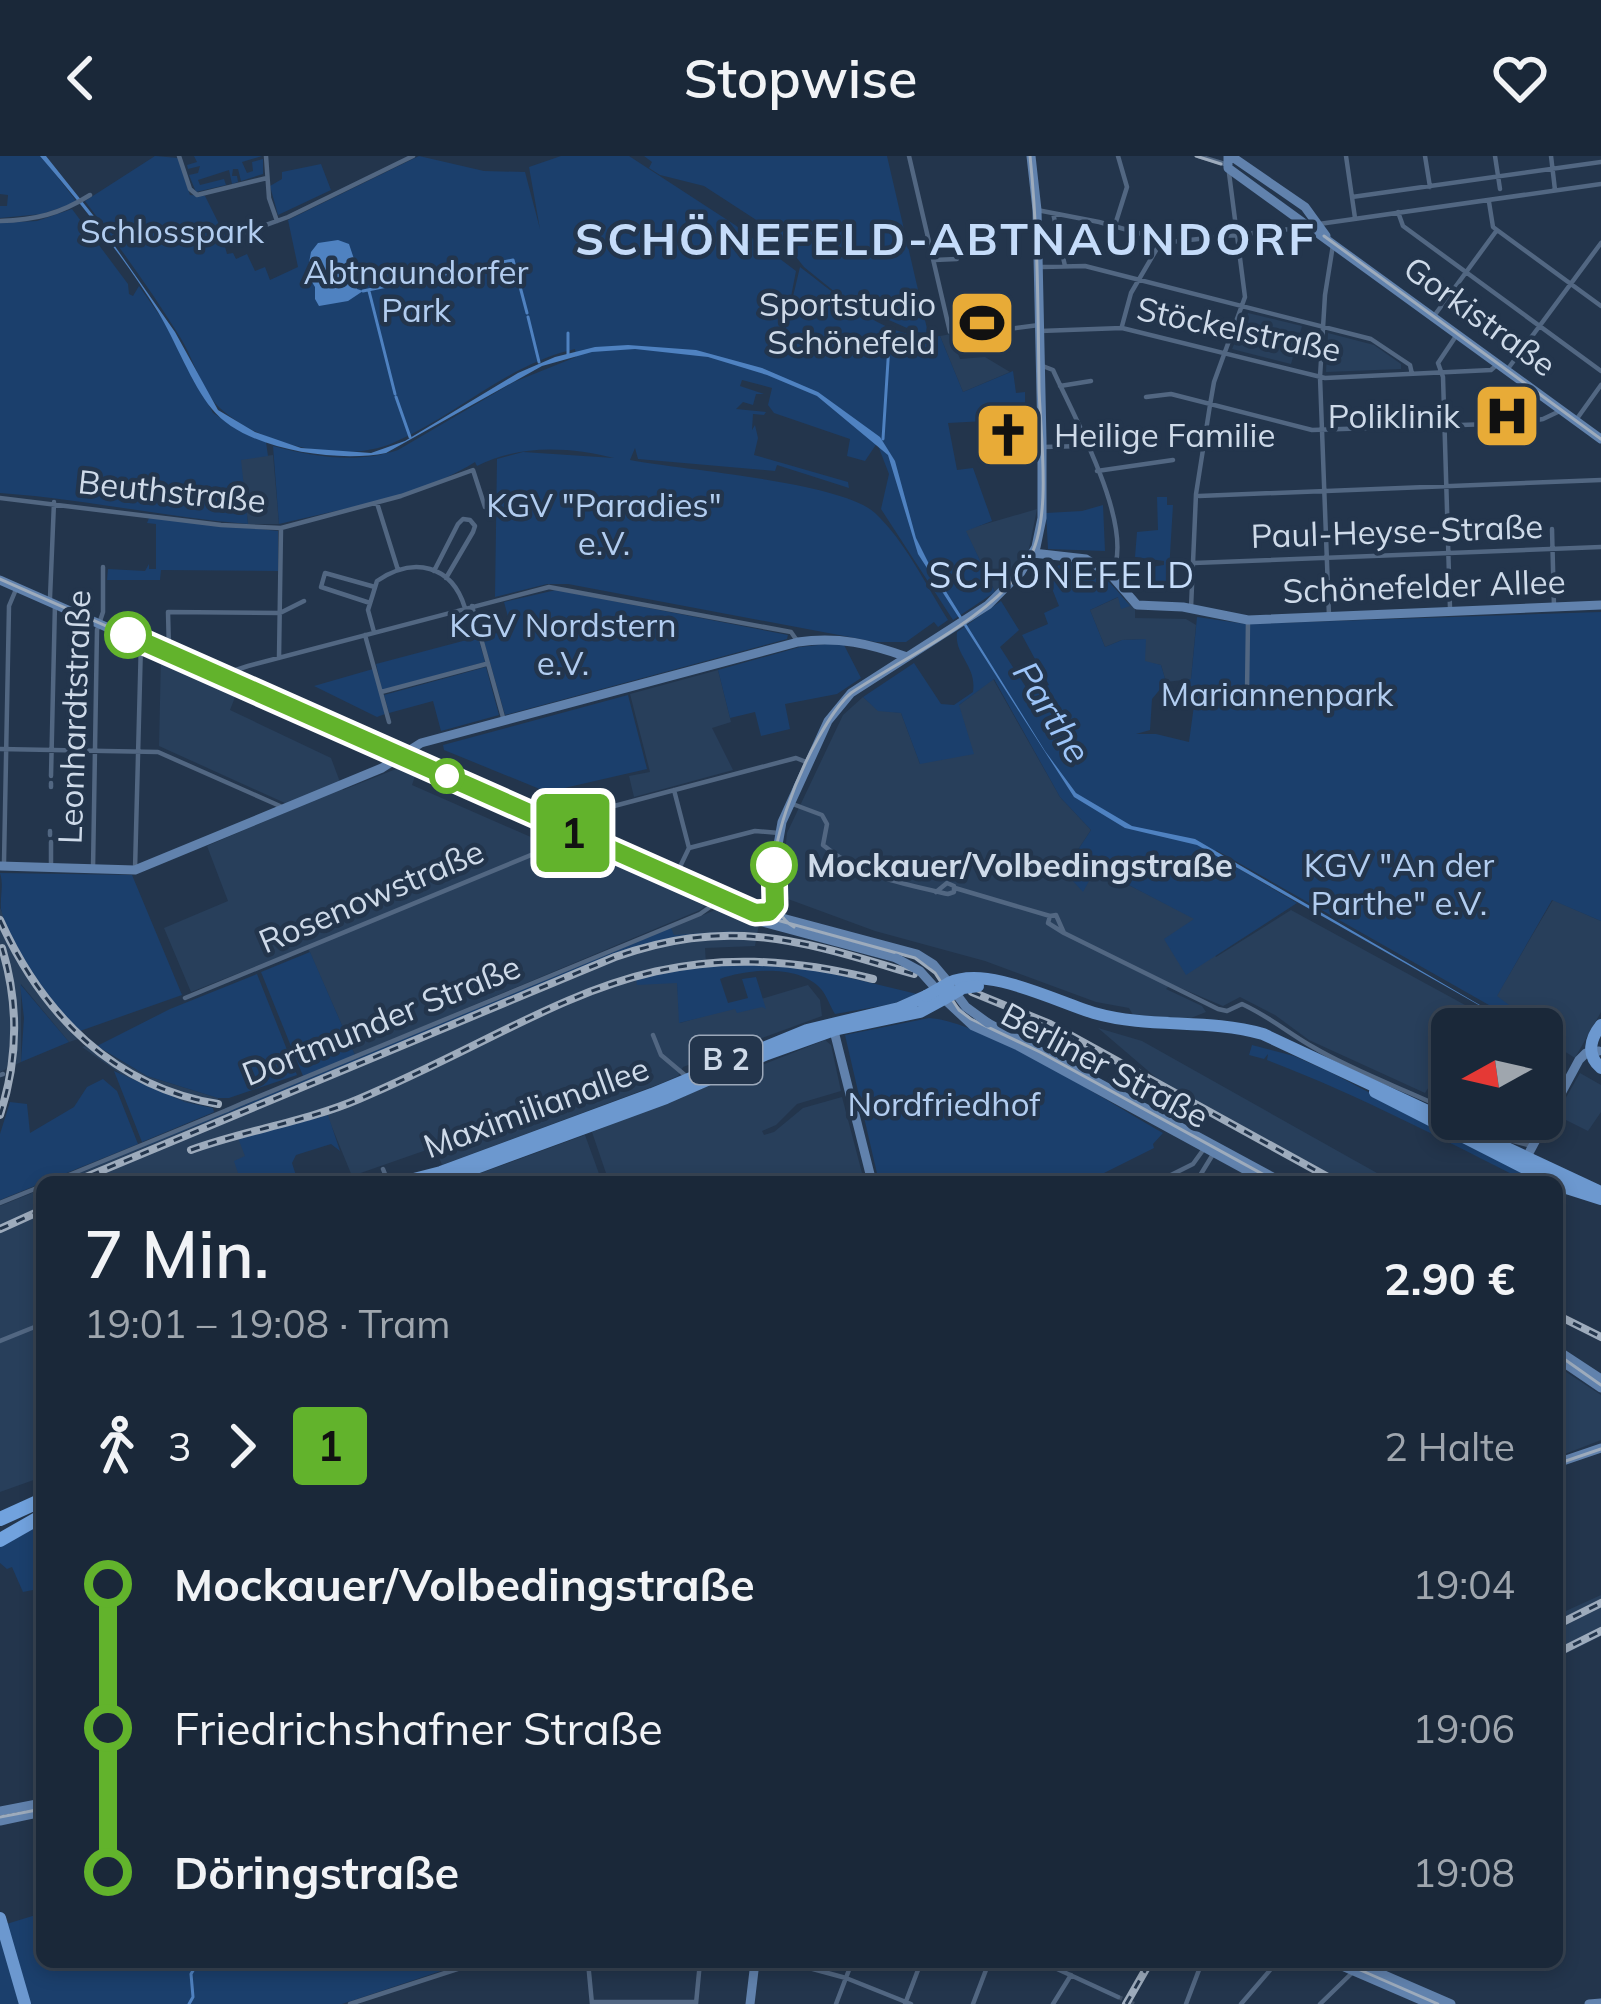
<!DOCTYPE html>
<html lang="de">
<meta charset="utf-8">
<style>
:root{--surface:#1a2839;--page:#273444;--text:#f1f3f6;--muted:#9fa6ae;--line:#384453}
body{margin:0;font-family:Mulish,sans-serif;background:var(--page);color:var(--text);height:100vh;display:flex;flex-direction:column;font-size:45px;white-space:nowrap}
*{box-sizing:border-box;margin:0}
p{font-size:39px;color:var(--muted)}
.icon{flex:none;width:66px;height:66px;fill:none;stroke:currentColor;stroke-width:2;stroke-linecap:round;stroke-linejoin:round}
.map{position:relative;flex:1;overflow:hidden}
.panel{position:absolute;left:36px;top:1020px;width:1527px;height:792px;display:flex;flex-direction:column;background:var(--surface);border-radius:18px;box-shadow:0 6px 18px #0003,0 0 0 3px var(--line)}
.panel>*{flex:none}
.badge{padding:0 24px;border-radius:9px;font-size:42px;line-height:78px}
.needle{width:78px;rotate:262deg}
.buttons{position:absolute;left:1431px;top:852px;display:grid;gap:24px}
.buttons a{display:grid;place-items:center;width:132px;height:132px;border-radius:18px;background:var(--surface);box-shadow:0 6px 18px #0003,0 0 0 3px var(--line);font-size:60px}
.map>.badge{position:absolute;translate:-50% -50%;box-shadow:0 0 0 6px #fff}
.legs{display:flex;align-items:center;gap:18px;height:132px;padding:0 48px;font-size:39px}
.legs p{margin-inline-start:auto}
.head{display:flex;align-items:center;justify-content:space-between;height:204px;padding:0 48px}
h1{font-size:66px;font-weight:600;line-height:90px}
ul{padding:0 48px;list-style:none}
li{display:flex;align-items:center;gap:42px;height:144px;font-size:45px}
li i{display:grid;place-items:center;width:18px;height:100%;margin:0 15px;background:currentColor}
li i::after{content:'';width:30px;height:30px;margin:-15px;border:9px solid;border-radius:50%;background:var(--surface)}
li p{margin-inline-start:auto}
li:first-child i{background:linear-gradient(#0000 50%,currentColor 0)}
li:last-child i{background:linear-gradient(currentColor 50%,#0000 0)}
header{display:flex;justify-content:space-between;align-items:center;height:156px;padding:0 48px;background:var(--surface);font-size:54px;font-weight:600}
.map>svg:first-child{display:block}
</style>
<header><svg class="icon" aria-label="back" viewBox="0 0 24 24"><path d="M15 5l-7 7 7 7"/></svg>Stopwise<svg class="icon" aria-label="heart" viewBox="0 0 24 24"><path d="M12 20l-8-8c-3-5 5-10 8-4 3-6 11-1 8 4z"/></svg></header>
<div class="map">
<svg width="1601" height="1848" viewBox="0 0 1601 1848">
<rect width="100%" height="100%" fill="#23354c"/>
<!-- built -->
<path fill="#283f5b" d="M1248,157L1302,170L1291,208L1232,193L1240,175L1252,177L1254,169L1244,167Z
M1328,177L1374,189L1401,208V213L1326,216Z
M951,178L960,203L985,201L1010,216L963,236L940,180Z
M273,299L279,368H248L240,303Z
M1037,353L1028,398L995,436L965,374Z
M1121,440L1135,453V462L1186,463L1196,469L1191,523L1166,526L1161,509L1144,506L1145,483L1122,484L1105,491L1090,454Z
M161,501L237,536L230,554L331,602L343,634L401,611L416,617L412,629L549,689L607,712L613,700L710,746L700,754L355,899L307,790L191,836L164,772L228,745L207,690L296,652L159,590Z
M718,514L731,566L712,572L733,614L634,641L629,620L650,616L630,538Z
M993,523L1060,641L1091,674L1064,715L1083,735L1095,712L1196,763L1216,801L1291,754L1476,855L1465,873H1452V894L1425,937L1309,884L1275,859L1240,841L1223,850L1171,828L1166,833L1202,850L1206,856L1191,862L1133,859L1129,852L1096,846L985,805L875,775L788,743L783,717L787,677L843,559L863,541L878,554L901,557L920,608L959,549Z
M1553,744L1601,765V856L1575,902L1542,881V873H1529L1504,857L1496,841Z
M0,752L35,821L84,881L69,886L21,828V906L0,916Z
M720,752L759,768L755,790L705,792L706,808L632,824L677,826L680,867L808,829L820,844L822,860L683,911L678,920L662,927L442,1009L435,991L352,1020L327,959L239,982L246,1001L241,1026H58Z
M1098,872L1142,885L1393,1026H1344L1160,925Z
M825,884L831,889L841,935L797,948L776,969L762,975L764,979L774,976L803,952L842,941L862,1017L860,1021L843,1026H609L592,976Z
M91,888L147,920L218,942L217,950L185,946L128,923L82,891Z
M1580,917L1601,929V956L1588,975L1556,959Z
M585,979L602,1026L483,1023L481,1017Z
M42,1033V1321L0,1336V1050Z
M1557,1210L1601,1239V1284L1557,1301Z
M1601,1439V1480L1557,1502V1459Z"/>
<!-- green -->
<path fill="#1b3f6c" d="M0,0H41L77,46L42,58L0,62V50H7L8,39L0,38Z
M155,0L178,2L190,39L205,40L229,88L225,91L227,98L233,97L236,103L247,98L255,115L265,111L270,124L298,111L288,64L419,0L484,15L525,16L540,73L529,11L561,0H629L735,69L796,115L782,187L800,111C839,140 888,187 940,180L963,236L1013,215L1016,237L1025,236V263L948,267L957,314L973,312L992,365L966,375L995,436L953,464L881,353L889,318L877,287L865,305L847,300L850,283L774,257L768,249L772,232L742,224L740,230L764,238H756L753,249L743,246L736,253L766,256L764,259L753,258L752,274L755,269L758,282L754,299L848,326L849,332L777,309L775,315L638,303L635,292L630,304C682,314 842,326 875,357C905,385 926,429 948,464L938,471L934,466L906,486H876L568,428H547L495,441L497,303L523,296L614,302C570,291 519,288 477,310L475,306C420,341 344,352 279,368L273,290C316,301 356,308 398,294L514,226L576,201L575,193C508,208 457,259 395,286C345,309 262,290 221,253C201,235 194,203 180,181C151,134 118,89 85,45Z
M194,0H262L242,6L247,17L253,15L252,6L263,3V18L241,25L238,13H233L232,20H237L238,26L232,28L229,14L198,24L200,29L224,23L226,29L196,36L189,19L198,17L200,10L188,13L187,9L197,6Z
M644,0H887L928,177L916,176L846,145L804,111L778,78L704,30L660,19L649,12L652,6Z
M321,8L331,34L278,59L270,30L282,23V16Z
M72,53L128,128L129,138L133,140L139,130L165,167L213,257L244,277L266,286L268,300L241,304L248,368C164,361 84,343 0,337V67L37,65Z
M1157,341H1167V349H1173L1168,432L1150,431L1151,411L1164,409V405L1135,401L1137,376L1158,374Z
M1103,349L1105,395L1048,393L1046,357L1082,355Z
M149,362L278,375V415L161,414L160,424H107L108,413L145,415L149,408V413H156V368L147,367Z
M1067,406C1097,409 1112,428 1130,450L1121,453L1118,441L1090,454L1105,491L1122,484L1146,483L1145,505L1161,509L1166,526L1152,543L1150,574L1136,578H1156L1189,586L1196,535L1185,524L1191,523L1197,461L1246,468L1601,456V765L1552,744L1497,840L1509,849L1505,858L1529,873L1495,870L1503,857L1216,694L1215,699L1297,747L1186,819L1164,783L1194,763L1096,712L1083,736L1064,715L1091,674L1060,641L994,523L959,549L974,598L920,608L901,557L878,555L863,541L914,507L941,548L954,549L973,536C977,509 954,500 957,476L1001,445L1019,474L1000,491L1029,536L1049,529L1022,479L1048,468L1044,457L1059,450L1045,415Z
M556,434L788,479L787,483L505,559L483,482L511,472L504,446Z
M478,481L485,506L382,534L376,508Z
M827,488L844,489L861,522L837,538L785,548L790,573L761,580L755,556L730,562L718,514L800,491Z
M486,511L499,559L441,575L433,545L389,557L384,539Z
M373,513L385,558L377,561L314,530Z
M628,539L647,613L547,636L444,594L443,589Z
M0,717L132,719L182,839L80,875C48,843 11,798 1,753C0,738 4,730 0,717Z
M671,772L674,779L753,774L690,779L627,795L58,1026Z
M310,796L355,899L303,920L261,816Z
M724,807L805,811L917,838L892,848L835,858C830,850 827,840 821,833C799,808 747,813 720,823L728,847L748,842L742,823L756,821L766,853L762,851L737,857L735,853L679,867L677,827L637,829L636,822Z
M257,818L297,919L229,942H218L147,920L97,890L170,853Z
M20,828L69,886L21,906L24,862Z
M929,862C986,866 1108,946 1163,977L1153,988L1154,992L1086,1026H879L845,879Z
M1252,889L1294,900L1332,917L1540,1026H1528C1446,985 1357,938 1267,904L1268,898L1264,903L1249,899Z
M114,915L185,946L213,952L214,956L142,986Z
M103,923L117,935L138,988L0,1044V978L10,946L27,948L30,977L74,951L87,931Z
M328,959L340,995L331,988L296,999L292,1007L298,1026H241L234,1005L245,1000L238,982Z
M42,1362V1422L33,1434L23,1436L12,1411L7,1413L0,1407V1386Z
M41,1744L42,1806H468L342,1848H0V1770L39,1758L36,1745Z"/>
<!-- water -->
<path fill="#4f82c1" d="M40,0H46L93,59L175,176L218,254L255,276L301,292L371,297L405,285L518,217L555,201L595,191L628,189L696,194L762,212L818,236L880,281L895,305L916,382L929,408L1045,595L1076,637L1132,670L1195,683L1521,873L1197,689L1125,672L1074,641L918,398L888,299L817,240L767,219L708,201L635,193L592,196L542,210L386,297C337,307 245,294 212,253C192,229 175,184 158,156C124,101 82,49 40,0Z
M338,84L349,88L359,118L357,133L363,135L348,145L319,150L315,143V131L307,118L311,96L318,87Z"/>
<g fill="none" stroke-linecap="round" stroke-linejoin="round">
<!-- stream -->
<path stroke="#4f82c1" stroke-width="3" d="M363,135L513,104L527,157
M369,135L395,238
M528,161L539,206
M568,199V177
M396,241L410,281
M883,283L889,189
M189,1848L193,1841L191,1818L198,1806"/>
<!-- minor-tunnel -->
<path stroke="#3d4e64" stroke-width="4.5" stroke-dasharray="4.5 2" stroke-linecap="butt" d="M1118,1841L1134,1848"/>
<!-- minor -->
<path stroke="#526782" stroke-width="4.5" d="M179,0L190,33L197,39L267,22
M266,0L269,42L277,65
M909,0L950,176L956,180L1039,169
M1199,0L1228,9
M1346,0L1355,62
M1425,0L1430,31
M1495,0L1500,33
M1551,0L1555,34
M1352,41L1601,6
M1489,46L1493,71L1497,74
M1037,54L1099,66L1171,86L1309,71
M1398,56L1403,70L1601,215
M1053,57L1065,110
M0,65C35,64 60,58 90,39
M1319,68L1601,28
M1115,69L1127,31L1118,0
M1497,74L1601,150
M227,83L288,61L413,0
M934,104L957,103
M1041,111L1085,110L1371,183L1410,209L1412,218
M1434,160L1497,74
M1122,170L1131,137L1162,84
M1040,175L1122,172L1325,222L1491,214L1499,207
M1040,209L1053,214C1073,259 1138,374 1111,419
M1507,214L1601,87
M1060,230L1091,225
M1146,241L1171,238L1312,274L1520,267L1543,263L1562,254
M1576,264L1601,229
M1042,291L1084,290
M1097,315L1173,304
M1199,340L1601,324
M0,342L221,369L281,372L401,340L473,314L485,351
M377,347L398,414
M1552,373L1554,451
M1194,407L1601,391
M434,415L458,368L463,363L470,364L475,370L473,376L446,422
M50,442L54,346
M370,447L321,431L325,417L375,431
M472,450L504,565
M1191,452L1196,338L1210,249L1214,226L1245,141L1229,17
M1450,452L1443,221L1438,207L1458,177
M1329,460L1320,221L1325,139L1333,89
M374,476L368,454L377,425C414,400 452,409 465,452
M365,479L389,566
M169,495L168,456L280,457L304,445
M279,502L281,372
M228,522L233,515L248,510L549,431L791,476L798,486
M381,536L486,508
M1247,537L1248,465
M0,593L158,596L280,650
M51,620L55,447
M51,631V627
M674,634L689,692L676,719
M790,647L822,659L827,668L823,689C859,720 902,728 948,738L954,736V730L947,727L936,736
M50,679V675
M585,680L599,654L796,602L809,607
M51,686V712
M689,692L755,675L779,677
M4,706L9,450L17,431
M93,713L97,474L103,456V411
M135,714L141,486
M955,732L1050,760
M1056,759L1064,777L1048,767L1050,760Z
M1064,777L1218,853L1227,855L1242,848C1270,861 1287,876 1313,891C1357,917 1407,934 1452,956
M185,842L565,685L572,677
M653,879L661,899L686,920
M0,919L3,918
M243,947L700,758L717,746
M1465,963L1505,983L1532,990
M383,1013L388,1026
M52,1026L227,954
M1157,1026L1193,1008L1206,990
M1196,1026L1215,995
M0,1047L42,1030
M0,1185L42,1168
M588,1806L592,1848
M787,1806L846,1822L911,1848
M1042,1806L1118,1841
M592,1846H696
M350,1848L479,1806
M696,1848L700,1806
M836,1848L852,1806
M905,1848L921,1806
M973,1848L989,1806
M1053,1848L1071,1819
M1186,1848L1202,1806
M1241,1848L1277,1806
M1320,1848L1354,1815"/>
<!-- secondary -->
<path stroke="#6182ad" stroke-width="9" d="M1228,0V12L1601,283
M1231,0L1305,51L1326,80
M1033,397L1086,403L1111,419L1137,449L1183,451L1248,464L1601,449
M0,424L623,699L760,756L917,798L933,808L949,827
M0,710L135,714L382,612L421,587L798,486C838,480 871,488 907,501
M690,732L763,766L896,802
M782,770L775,760V706L782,666L828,565L851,537L988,449L1021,416L1036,391L1042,362V284L1037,54L1031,0
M944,843L973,870L1018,890L1268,1026
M988,867L1282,1026
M833,871L872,1026
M1524,1006L1579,904L1586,897L1599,895
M1557,1194L1601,1223
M1557,1202L1601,1232
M1557,1307L1601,1292
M0,1655L42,1647
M0,1665L42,1656
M1333,1806L1430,1848
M1354,1806L1451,1848
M750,1848L755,1806
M1589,1848L1601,1847"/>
<!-- primary -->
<path stroke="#6c98cf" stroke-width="12" d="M949,827C986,809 1055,845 1094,857C1150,873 1207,862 1263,878L1601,1036
M1601,869C1590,883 1586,899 1601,912
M1375,936L1552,1026
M402,1026L441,1016L652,938L807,874L899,852L926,840
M438,1026L666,942L767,898L834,874L920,856L944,843
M1557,1029L1601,1043
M0,1762L25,1848"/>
<!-- trunk -->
<path stroke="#71a2de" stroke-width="14" d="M0,1363L42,1344
M0,1384L42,1360"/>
<!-- tram -->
<path stroke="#9dabbc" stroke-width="3" d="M1196,0L1221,8
M1324,80L1601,283
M0,423L762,760L915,802L935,817L959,854L971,863L1040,896L1277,1026
M794,771C735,739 814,568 851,537C906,500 992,462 1028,405C1053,364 1040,279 1039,231C1038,154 1038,77 1030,0
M1557,1198L1601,1229
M1557,1308L1601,1293
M0,1661L42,1653
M1342,1806L1438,1848"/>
<defs>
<path id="rail" d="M0,764C42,858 114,931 218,948
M972,836L1050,868L1337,1026
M0,959C18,904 19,848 2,792
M191,994C246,974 305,966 359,943C554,861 644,766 873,823
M74,1026L615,801C732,760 801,785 914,818
M0,1073L42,1054
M1557,1159L1601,1181
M1557,1469L1601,1447
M1557,1497L1601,1475
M1126,1848L1150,1806"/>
</defs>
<!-- rail casing -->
<use href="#rail" stroke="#9dabbc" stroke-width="8"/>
<!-- rail -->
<use href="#rail" stroke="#23354c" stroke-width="3" stroke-dasharray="9" stroke-linecap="butt"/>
<!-- minor-bridge -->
<path stroke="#526782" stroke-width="4.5" d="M227,954L243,947"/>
<!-- secondary-bridge -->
<path stroke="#6182ad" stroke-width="9" d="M896,802L920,815L938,835
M951,831L966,851L988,867"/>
<!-- primary-bridge -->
<path stroke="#6c98cf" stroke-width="12" d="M926,840L949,827
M944,843L963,832L978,830"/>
</g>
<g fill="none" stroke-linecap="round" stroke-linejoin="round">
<defs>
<path id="line-1" d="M128,479L755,757L769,756L775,749L774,709"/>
</defs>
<!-- line-1 casing -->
<use href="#line-1" stroke="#fff" stroke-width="27"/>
<!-- line-1 -->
<use href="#line-1" stroke="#62b32c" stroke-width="18"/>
</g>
<!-- icons -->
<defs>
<symbol id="stadium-square" viewBox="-11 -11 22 22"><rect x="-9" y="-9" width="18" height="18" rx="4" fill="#e8ab37" stroke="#23354c"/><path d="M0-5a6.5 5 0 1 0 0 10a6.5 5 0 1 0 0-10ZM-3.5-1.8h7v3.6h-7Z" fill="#111"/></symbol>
<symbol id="hospital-square" viewBox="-11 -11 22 22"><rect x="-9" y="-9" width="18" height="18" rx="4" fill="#e8ab37" stroke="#23354c"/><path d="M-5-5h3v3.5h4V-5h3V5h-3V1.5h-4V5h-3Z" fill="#111"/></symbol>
<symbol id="church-square" viewBox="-11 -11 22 22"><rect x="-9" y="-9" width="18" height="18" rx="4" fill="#e8ab37" stroke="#23354c"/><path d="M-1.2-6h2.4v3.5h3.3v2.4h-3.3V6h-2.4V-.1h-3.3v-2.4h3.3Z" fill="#111"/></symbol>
</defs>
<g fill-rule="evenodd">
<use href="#stadium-square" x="944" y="129" width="76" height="76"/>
<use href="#hospital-square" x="1469" y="222" width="76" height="76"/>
<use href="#church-square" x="970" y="241" width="76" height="76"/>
</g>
<!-- markers -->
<g fill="#fff" stroke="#62b32c" stroke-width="6">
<circle cx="128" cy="479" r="21"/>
<circle cx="447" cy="620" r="15"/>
<circle cx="774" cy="709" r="21"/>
</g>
<g text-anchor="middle" stroke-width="9" stroke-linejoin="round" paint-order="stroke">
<!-- shield labels -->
<rect fill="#23354c" stroke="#9ba8ba" stroke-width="3" x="690" y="880" width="72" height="48" rx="9"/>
<g font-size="30" font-weight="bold" fill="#cedae9">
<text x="726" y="914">B 2</text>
</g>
<!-- park labels -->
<g font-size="33" fill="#b2cdf0" stroke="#23354c">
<text x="172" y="87">Schlosspark</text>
<text x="416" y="128">Abtnaundorfer<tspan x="416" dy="38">Park</tspan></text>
<text x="604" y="361">KGV "Paradies"<tspan x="604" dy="38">e.V.</tspan></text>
<text x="563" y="481">KGV Nordstern<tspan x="563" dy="38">e.V.</tspan></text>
<text x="1277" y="550">Mariannenpark</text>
<text x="1399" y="721">KGV "An der<tspan x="1399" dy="38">Parthe" e.V.</tspan></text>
<text x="944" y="960">Nordfriedhof</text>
</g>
<!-- poi labels -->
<g font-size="33" fill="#cedae9" stroke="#23354c" text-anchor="end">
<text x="936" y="160">Sportstudio<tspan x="936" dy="38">Schönefeld</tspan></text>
<text x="1460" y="272">Poliklinik</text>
<text x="1054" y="291" text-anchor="start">Heilige Familie</text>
</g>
<!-- street labels -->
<g font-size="33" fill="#cedae9" stroke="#23354c">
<text transform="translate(1480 160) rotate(36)" y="12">Gorkistraße</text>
<text transform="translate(1239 173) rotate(12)" y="12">Stöckelstraße</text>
<text transform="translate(172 335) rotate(6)" y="12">Beuthstraße</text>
<text transform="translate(1397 375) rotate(-2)" y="12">Paul-Heyse-Straße</text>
<text transform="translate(1424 430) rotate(-2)" y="12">Schönefelder Allee</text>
<text transform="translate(74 561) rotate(-88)" y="12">Leonhardtstraße</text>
<text transform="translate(371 740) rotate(-23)" y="12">Rosenowstraße</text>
<text transform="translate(381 864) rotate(-22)" y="12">Dortmunder Straße</text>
<text transform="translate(1105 909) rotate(28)" y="12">Berliner Straße</text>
<text transform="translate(536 951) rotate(-20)" y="12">Maximilianallee</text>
</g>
<!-- stop labels -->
<g font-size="33" font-weight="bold" fill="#cedae9" stroke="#23354c" text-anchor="start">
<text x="807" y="721">Mockauer/Volbedingstraße</text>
</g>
<!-- neighbourhood labels -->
<g font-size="36" letter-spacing="3" fill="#c5dcfa" stroke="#23354c">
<text x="1063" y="432">SCHÖNEFELD</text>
</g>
<!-- water labels -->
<g font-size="36" font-style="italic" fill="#9dc5f9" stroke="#23354c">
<text transform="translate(1052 556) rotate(58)" y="13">Parthe</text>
</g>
<!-- district labels -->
<g font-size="45" font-weight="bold" letter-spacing="3" fill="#c5dcfa" stroke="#23354c">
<text x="946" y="99">SCHÖNEFELD-ABTNAUNDORF</text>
</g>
</g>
</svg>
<div class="buttons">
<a><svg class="needle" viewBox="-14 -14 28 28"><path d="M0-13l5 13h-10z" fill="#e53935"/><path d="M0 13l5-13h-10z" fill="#9fa6ae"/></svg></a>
</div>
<b class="badge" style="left:573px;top:677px;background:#62b32c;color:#111">1</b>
<section class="panel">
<div class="head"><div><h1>7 Min.</h1><p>19:01 – 19:08 · Tram</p></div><b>2.90 €</b></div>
<div class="legs"><svg class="icon" aria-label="walk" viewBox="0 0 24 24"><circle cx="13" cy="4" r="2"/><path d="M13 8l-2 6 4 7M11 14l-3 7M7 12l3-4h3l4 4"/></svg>3<svg class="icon" aria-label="forward" viewBox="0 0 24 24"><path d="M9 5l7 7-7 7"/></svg><b class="badge" style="background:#62b32c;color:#111">1</b><p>2 Halte</p></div>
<ul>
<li><i style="color:#62b32c"></i><b>Mockauer/Volbedingstraße</b><p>19:04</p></li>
<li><i style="color:#62b32c"></i><span>Friedrichshafner Straße</span><p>19:06</p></li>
<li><i style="color:#62b32c"></i><b>Döringstraße</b><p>19:08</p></li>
</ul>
</section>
</div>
